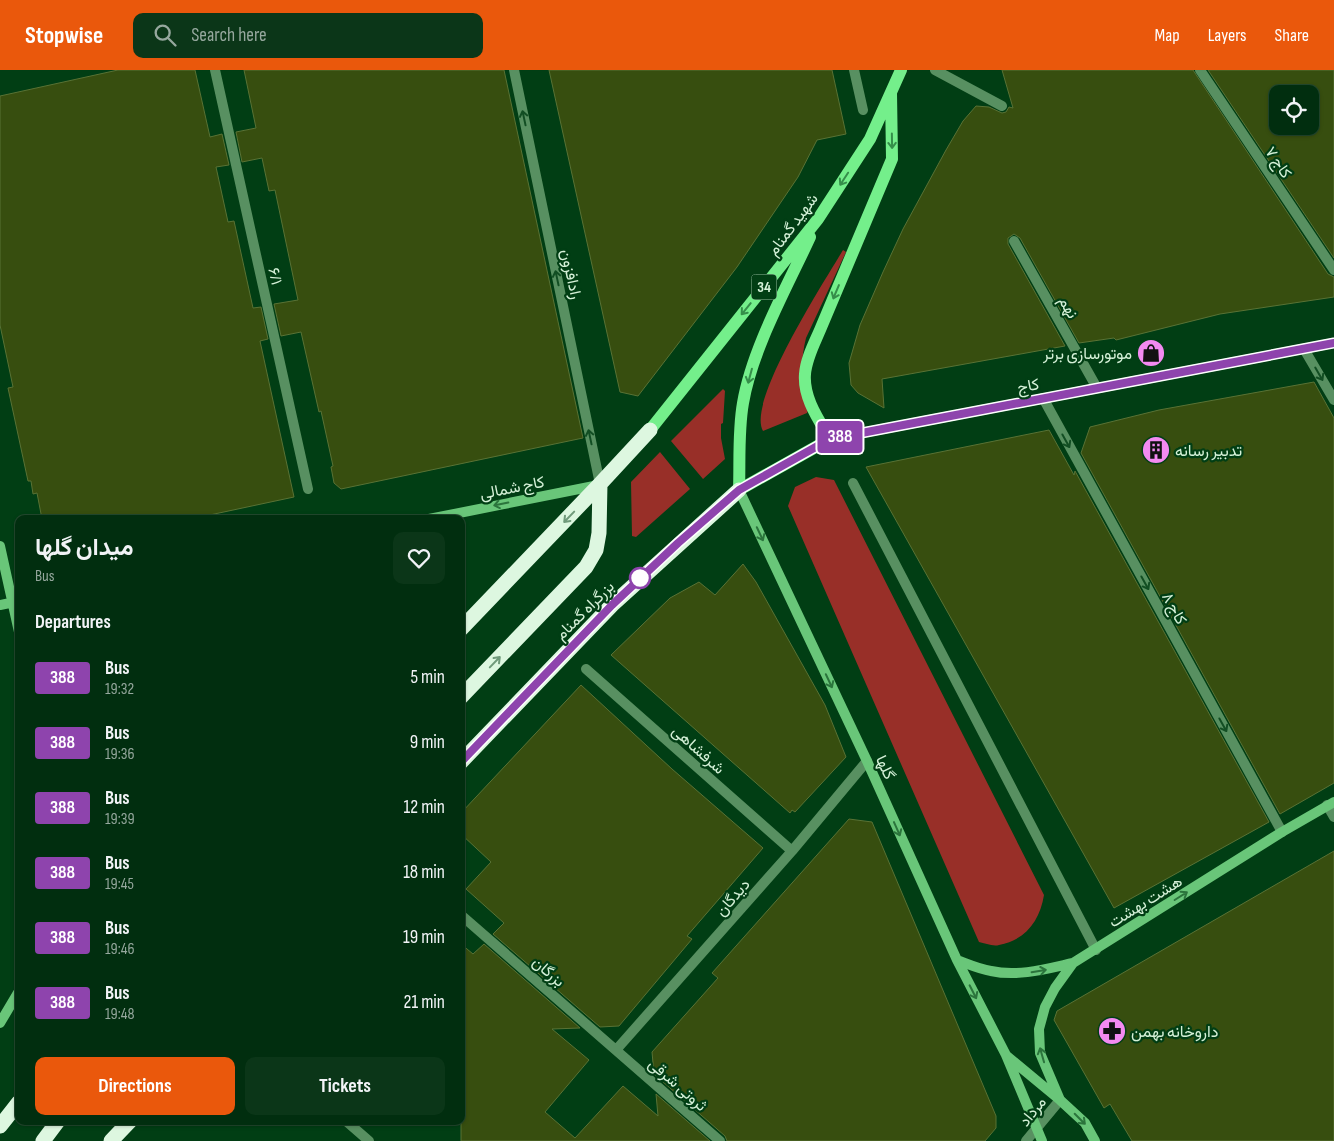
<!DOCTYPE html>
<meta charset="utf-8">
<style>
:root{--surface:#012e0f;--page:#0b3618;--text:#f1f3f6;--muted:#96a89e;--line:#234a2f;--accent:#ea580c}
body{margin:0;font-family:"Sofia Sans Condensed",Vazirmatn,sans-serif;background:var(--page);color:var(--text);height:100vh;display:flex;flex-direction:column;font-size:19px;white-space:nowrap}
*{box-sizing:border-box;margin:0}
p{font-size:16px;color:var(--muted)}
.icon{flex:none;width:28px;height:28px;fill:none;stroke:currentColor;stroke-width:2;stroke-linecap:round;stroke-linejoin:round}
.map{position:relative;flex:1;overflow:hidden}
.drawer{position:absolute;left:15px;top:445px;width:450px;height:610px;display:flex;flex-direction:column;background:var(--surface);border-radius:10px;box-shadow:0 1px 4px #0004,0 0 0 1px var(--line)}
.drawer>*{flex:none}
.badge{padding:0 10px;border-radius:4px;font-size:18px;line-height:32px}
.tools{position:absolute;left:1269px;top:15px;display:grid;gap:10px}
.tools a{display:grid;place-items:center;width:50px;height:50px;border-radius:10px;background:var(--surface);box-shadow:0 1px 4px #0004,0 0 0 1px var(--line);font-size:25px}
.map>.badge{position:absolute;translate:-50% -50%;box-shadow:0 0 0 2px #fff}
h2{padding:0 20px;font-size:19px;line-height:45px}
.round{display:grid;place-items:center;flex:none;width:52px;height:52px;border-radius:10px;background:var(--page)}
.overview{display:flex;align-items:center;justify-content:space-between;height:85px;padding:0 20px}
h1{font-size:24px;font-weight:700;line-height:38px}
.cta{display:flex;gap:10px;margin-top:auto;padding:10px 20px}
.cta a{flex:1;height:58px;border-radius:10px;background:var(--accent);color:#fff;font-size:20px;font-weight:700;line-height:58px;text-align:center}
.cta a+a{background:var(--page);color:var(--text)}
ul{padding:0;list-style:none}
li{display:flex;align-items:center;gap:15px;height:65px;padding:0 20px}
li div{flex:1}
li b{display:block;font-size:19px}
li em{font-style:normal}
li .badge{min-width:55px;font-weight:700;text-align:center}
header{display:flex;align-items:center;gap:30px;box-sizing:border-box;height:70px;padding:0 25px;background:var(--accent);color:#fff}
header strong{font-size:24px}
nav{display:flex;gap:28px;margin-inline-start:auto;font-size:18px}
.search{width:350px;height:45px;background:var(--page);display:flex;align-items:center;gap:12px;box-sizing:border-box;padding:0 18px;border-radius:10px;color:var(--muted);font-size:19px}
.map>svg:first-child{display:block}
</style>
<header>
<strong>Stopwise</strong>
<div class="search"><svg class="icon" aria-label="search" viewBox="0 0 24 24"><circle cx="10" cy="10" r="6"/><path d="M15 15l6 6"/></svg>Search here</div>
<nav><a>Map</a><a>Layers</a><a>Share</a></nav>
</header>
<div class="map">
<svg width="1334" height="1071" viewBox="0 0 1334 1071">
<rect width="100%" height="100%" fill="#013e14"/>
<!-- green -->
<path fill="#982f28" d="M843,180L846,182L806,268C799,296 803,313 808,340L807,343L763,361C746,332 826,209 843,180Z
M723,319L725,321L723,353L721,354V368L725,389L703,409L671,371Z
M660,382L690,419L636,467L632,466L631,412Z
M816,407L834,410L1044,825C1040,850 1026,870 999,875C993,877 985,873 979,872L788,436L795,417Z"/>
<!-- building -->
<path fill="#374e0f" stroke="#597235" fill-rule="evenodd" d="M118,0H195L210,67L222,64L229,95L216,97L228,152L234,151L253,238L261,237L268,269L260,271L294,427L191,449H42L37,423L33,424L31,411H28L8,318L13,317L0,255V26Z
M244,0H504L583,368L341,419L334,413L331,397L333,396L321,341L319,342L301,262L281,266L274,234L298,230L275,120L269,121L262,88L242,92L236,62L256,58Z
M549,0H832L846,64L817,70L798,107L737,197L638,326L620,322Z
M1002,0H1193L1328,204L1334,207V227L1220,244L1116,270L1114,268L1079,273L1020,168L1014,164L1008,168V174L1065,276L882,309L884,338L858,323L851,315L849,293L860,255L883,202L903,159L946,80L963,51L976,36L989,37L1002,43L1006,42L1009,37L1013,38Z
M1208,0H1334V188ZM1278,24H1310V56H1278Z
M1314,312L1334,348V713L1280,744L1081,383L1090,357L1159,340Z
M1049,360L1074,405L1075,401L1269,752L1114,838L866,397Z
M743,494L756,512L825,635L846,687L795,742L792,740L790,743L611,585L670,528L699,512L715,525Z
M581,615L672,699L763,778L687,866L692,869L619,956L600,957L493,864L504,853L466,819L491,792L461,764V743Z
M849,749L872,752L996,1046V1058L985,1071H727L725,1066L654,1004L652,982L718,908L712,903Z
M1334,781V1071H1132L1110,1034L1104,1038L1054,950L1057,941Z
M461,874L473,884L484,874L580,958L552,959L589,990L545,1042L575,1068L623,1016L658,1046L656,1024L710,1071H461Z"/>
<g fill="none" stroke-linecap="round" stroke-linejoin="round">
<!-- street -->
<path stroke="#589061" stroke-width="10" d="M215,0L308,419
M514,0L600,414
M854,0L863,40
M935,0L1002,36
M1200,0L1334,200
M1014,171L1097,318
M1304,279L1334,330
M1043,328L1282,762
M853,413L1096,880
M586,599L792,781
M1327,735L1334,747
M461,845L720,1071
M616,980L792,781L867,691
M346,1051L369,1071
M1026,1071L1060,1030"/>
<!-- secondary -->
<path stroke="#69c679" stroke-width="10" d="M830,369L1334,273
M739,420L867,691L957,890L1006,985L1042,1071
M429,449L599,415
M0,476L19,562
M0,535L19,531
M957,890C968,894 979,899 991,901C1018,907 1046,899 1073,893L1282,762L1334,732
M0,953L19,921
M1007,986L1060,1030L1085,1053L1095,1071
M1060,1030L1040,983L1039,959L1045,937L1055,918L1073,893"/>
<!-- primary -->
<path stroke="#74ef8b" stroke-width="12" d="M650,360L818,149L870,69L901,0
M739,420L830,369C819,350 803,328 805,304C806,289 814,274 820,260L892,89L891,23
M739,420C740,391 738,361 743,333C752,279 787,217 810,167"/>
<!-- highway -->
<path stroke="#ddf7e0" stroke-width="15" d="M461,559L600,414L650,360
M461,627L586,497L596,480L599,463L600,414
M461,692L612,535L739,420
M0,1056L19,1032
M43,1071L58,1051
M111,1071L130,1051"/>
</g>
<!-- one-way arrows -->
<defs><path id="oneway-shaft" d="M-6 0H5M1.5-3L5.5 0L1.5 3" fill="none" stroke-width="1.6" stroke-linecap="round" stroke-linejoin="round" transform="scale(1.25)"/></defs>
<g stroke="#124e23">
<use href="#oneway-shaft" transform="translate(524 48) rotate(-102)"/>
<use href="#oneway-shaft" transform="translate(557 208) rotate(-102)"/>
<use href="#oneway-shaft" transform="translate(1319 304) rotate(60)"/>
<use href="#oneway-shaft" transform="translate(590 367) rotate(-102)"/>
<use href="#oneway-shaft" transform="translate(1066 371) rotate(61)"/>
<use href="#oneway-shaft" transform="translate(1145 513) rotate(61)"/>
<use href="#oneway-shaft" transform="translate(1223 655) rotate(61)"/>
</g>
<g stroke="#358e4a">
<use href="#oneway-shaft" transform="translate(892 71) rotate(89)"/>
<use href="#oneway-shaft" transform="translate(844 109) rotate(123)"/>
<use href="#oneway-shaft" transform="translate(836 222) rotate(113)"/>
<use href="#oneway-shaft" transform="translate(746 239) rotate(129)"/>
<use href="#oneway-shaft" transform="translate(750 306) rotate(105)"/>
</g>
<g stroke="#2b743c">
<use href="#oneway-shaft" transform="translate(501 434) rotate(169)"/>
<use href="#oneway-shaft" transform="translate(760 464) rotate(65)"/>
<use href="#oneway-shaft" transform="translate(829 611) rotate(65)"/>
<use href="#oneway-shaft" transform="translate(897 759) rotate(66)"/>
<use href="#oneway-shaft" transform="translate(1181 826) rotate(-32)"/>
<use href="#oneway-shaft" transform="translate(1039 901) rotate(-9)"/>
<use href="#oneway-shaft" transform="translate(973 922) rotate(63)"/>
<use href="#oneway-shaft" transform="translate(1042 985) rotate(-106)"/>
<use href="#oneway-shaft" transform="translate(1080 1049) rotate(45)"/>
</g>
<g stroke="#6f9a7a">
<use href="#oneway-shaft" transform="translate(569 447) rotate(134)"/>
<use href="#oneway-shaft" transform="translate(495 592) rotate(-46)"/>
</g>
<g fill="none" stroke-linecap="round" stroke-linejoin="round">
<defs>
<path id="line" d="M461,692L612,535L678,473L739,420L830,369L1334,273"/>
</defs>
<!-- line casing -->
<use href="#line" stroke="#fff" stroke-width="11"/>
<!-- line -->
<use href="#line" stroke="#8e44ad" stroke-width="8"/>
</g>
<!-- icons -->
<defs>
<symbol id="shop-disc" viewBox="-11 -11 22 22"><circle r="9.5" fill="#f38af1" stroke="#013e14"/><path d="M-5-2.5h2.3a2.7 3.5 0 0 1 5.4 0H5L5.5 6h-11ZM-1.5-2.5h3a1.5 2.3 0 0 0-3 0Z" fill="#111"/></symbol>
<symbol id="building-disc" viewBox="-11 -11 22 22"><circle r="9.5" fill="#f38af1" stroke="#013e14"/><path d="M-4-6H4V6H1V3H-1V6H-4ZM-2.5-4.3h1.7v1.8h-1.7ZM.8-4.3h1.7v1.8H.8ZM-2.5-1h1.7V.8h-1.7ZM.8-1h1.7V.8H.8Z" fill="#111"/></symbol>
<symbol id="pharmacy-disc" viewBox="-11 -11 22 22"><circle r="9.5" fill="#f38af1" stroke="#013e14"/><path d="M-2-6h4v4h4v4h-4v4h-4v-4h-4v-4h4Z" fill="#111"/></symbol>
</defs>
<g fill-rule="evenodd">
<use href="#shop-disc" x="1135" y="267" width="32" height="32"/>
<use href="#building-disc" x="1140" y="364" width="32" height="32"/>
<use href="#pharmacy-disc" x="1096" y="945" width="32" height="32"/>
</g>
<!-- markers -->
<circle fill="#fff" stroke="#8e44ad" stroke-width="2.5" cx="640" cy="508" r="10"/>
<g text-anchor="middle" stroke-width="4.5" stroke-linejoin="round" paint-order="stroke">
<!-- shield labels -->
<rect fill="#013e14" stroke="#95bb9d" stroke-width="1" x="751.5" y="204.5" width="25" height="25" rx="4"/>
<g font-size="15" font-weight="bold" fill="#d5f1d8">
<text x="764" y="222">34</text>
</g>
<!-- street labels -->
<g font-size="16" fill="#d5f1d8" stroke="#013e14">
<text transform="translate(1279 92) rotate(56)" y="6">کاج ۷</text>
<text transform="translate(792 154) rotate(-53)" y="6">شهید گمنام</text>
<text transform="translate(572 204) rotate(78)" y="6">رادافزون</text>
<text transform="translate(276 206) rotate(77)" y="6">۶/۱</text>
<text transform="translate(1069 237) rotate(60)" y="6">نهم</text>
<text transform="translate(1028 315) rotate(-11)" y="6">کاج</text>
<text transform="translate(512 417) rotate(-11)" y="6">کاج شمالی</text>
<text transform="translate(1175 538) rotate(61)" y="6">کاج ۸</text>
<text transform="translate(584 540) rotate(-45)" y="6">بزرگراه گمنام</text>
<text transform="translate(699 679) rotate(42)" y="6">شرفشاهی</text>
<text transform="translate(886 697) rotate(65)" y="6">گلها</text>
<text transform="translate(732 827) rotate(-49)" y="6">دیدگان</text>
<text transform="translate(1145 831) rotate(-32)" y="6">هشت بهشت</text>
<text transform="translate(549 901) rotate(41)" y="6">بزرگان</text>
<text transform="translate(678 1014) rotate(41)" y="6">ثروتی شرقی</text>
<text transform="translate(1032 1041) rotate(-51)" y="6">مرداد</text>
</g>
<!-- poi labels -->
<g font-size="16" fill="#d5f1d8" stroke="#013e14" text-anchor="start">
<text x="1132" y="289" text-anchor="end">موتورسازی برتر</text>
<text x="1175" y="386">تدبیر رسانه</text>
<text x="1131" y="967">داروخانه بهمن</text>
</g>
</g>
</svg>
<div class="tools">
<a><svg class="icon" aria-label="locate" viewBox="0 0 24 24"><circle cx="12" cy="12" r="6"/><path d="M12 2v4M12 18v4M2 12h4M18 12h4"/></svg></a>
</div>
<b class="badge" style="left:840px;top:367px;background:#8e44ad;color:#fff">388</b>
<section class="drawer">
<div class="overview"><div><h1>میدان گلها</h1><p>Bus</p></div><a class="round"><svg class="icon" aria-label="heart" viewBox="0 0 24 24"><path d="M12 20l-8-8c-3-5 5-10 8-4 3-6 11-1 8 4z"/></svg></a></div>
<h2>Departures</h2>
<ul>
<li><span class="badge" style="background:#8e44ad;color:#fff">388</span><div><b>Bus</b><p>19:32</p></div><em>5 min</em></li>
<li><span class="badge" style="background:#8e44ad;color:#fff">388</span><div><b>Bus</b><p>19:36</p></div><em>9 min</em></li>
<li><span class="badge" style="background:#8e44ad;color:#fff">388</span><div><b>Bus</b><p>19:39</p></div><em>12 min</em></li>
<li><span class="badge" style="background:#8e44ad;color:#fff">388</span><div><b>Bus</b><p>19:45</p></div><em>18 min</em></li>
<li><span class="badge" style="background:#8e44ad;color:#fff">388</span><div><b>Bus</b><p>19:46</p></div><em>19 min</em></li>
<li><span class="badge" style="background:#8e44ad;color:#fff">388</span><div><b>Bus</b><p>19:48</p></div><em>21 min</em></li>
</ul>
<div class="cta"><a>Directions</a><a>Tickets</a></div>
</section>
</div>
